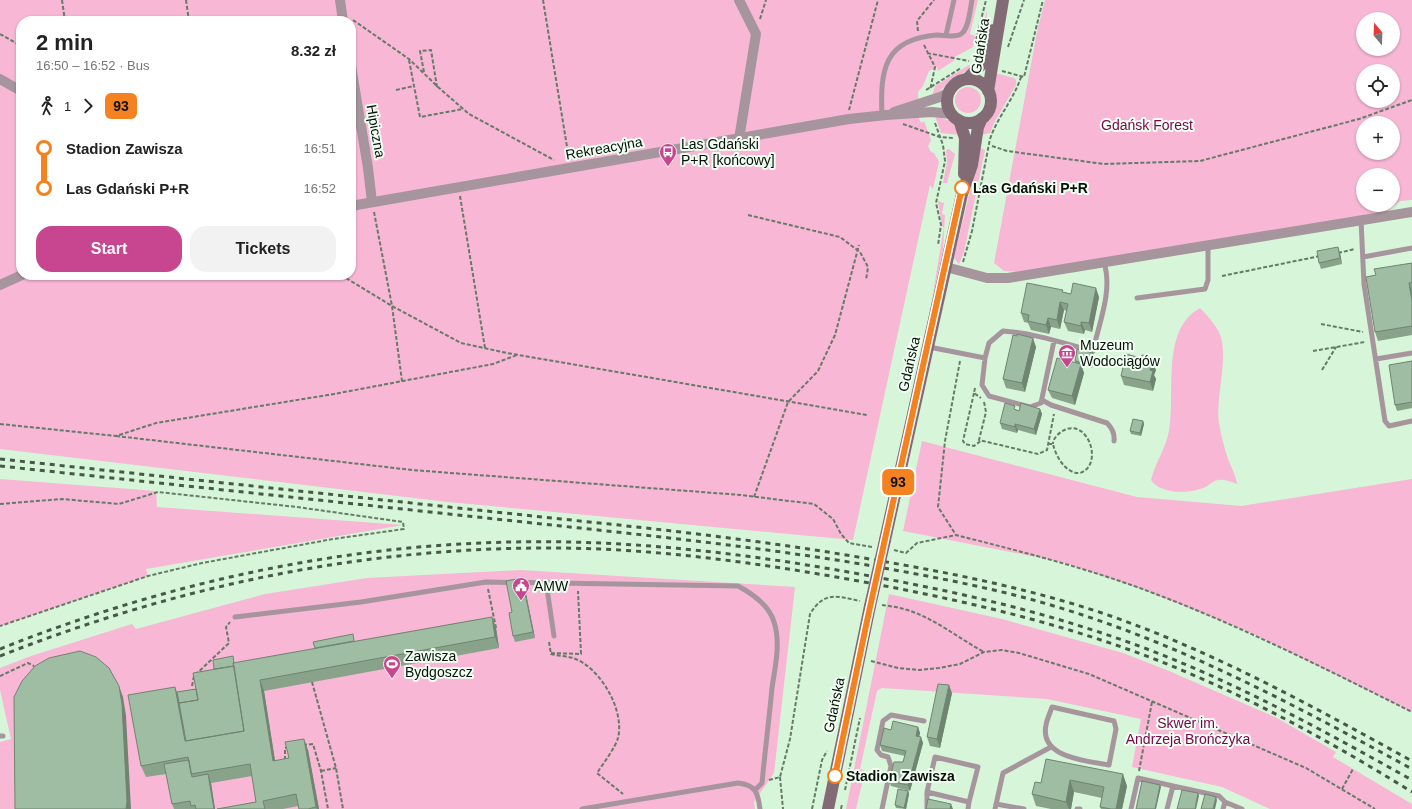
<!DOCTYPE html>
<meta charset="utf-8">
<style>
:root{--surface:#fff;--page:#f2f2f2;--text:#222;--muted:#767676;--accent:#c7468f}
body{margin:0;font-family:Helvetica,sans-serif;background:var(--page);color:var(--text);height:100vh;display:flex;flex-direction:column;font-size:15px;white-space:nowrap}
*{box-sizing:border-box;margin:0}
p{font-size:13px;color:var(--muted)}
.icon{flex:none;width:22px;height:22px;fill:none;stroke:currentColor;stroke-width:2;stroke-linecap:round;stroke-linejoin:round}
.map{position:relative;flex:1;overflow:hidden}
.sheet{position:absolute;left:16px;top:16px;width:340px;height:264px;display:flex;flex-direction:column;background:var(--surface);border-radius:16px;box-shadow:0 1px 3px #0004}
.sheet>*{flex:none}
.badge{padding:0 8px;border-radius:6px;font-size:14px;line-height:26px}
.needle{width:26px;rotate:341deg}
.controls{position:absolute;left:1356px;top:12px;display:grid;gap:8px}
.controls a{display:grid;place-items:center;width:44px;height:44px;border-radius:50%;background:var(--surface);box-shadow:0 1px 3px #0004;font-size:20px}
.map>.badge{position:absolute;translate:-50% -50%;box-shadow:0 0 0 2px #fff}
.legs{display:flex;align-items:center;gap:6px;height:44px;padding:0 20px;font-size:13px}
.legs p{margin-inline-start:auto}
.overview{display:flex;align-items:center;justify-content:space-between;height:68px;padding:0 20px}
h1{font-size:22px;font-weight:700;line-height:30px}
.primary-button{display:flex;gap:8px;margin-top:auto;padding:8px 20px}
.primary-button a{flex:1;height:46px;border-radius:16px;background:var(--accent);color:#fff;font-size:16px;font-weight:700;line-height:46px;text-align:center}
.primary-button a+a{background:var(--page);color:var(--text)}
ul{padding:0 20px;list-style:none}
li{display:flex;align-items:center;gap:14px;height:40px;font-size:15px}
li i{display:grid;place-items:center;width:6px;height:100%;margin:0 5px;background:currentColor}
li i::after{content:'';width:10px;height:10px;margin:-5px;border:3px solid;border-radius:50%;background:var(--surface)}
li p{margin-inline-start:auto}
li:first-child i{background:linear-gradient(#0000 50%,currentColor 0)}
li:last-child i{background:linear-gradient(currentColor 50%,#0000 0)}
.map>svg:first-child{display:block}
</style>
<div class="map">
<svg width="1412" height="809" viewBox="0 0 1412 809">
<rect width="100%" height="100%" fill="#d7f6d9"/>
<!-- green -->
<path fill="#f7b7d5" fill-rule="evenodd" d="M0,0H978L970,34L975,36L973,47L951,59L955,60L938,71L937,67L929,71L923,86L918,92L919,118L921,123L924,121L931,140L928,146L931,152L934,153L939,162L933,189L930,185L853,540L448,502L0,449ZM21,21H351V275H21Z
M1045,0H1412V200L1400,201L1385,213L1025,272L1004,271L994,263L1037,32ZM1363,19H1393V49H1363ZM1363,71H1393V101H1363ZM1363,123H1393V153H1363ZM1363,175H1393V205H1363Z
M987,10V31L980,55L977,53V50Z
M969,65L975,66C968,71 959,74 952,79C945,85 941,92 932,96L935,86Z
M995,73L1014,78L1016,80V85L994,123L990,133L981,135L984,123L994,108L993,88Z
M955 100a13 13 0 1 1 26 0a13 13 0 1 1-26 0Z
M935,116L951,121L960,135L941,133Z
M980,148L985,150L964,252L959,264L954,258Z
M949,149L955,154L947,183H943L947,162L946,150Z
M938,201L944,203L942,214L945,215L943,250L932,299L944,227H942Z
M1200,308C1207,315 1214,323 1219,332C1230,355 1215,396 1219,423C1221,435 1224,447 1228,459C1231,467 1236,475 1237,484C1232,482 1225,479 1219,480C1213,480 1209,486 1203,488C1189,494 1160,494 1151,480C1155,463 1166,448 1169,431C1176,394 1160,330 1200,308Z
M922,441L1137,497L1241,506L1412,479V712L1247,631L1144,590L1062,562L903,531Z
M0,479L156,491L157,507L403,525L146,569L148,576L0,626Z
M521,570L795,587L774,773L754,802L755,809H0V742L11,739L0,690V668L31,656L132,624L136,629L265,594L367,578Z
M889,594L1002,619L1123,653L1169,671L1277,718L1336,752L1333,757L1412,804V809H1270L1222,787L1132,767L1141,719L1047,699L882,688L877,691L860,769L865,771L856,809H846Z"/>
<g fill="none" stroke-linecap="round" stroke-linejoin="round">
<!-- path -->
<path stroke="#667a67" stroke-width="2" stroke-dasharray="4 2" stroke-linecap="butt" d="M62,0L65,21
M186,0L189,21
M543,0L569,159
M760,19L766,0
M353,20L409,59L438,87L469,114L554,160
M918,31L917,21L934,0
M0,34L21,46
M976,40L986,0
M924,45L935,67L930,90
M1008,47L1024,0
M927,53L969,61
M409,60L420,117L463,109
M1002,71L1024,77L1043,0
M424,72L420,51L431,50L437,87
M396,90L414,86
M926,90L961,68
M849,110L878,0
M935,123L943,145L945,161L936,203L941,225L938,245
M903,124L940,137L954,138
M992,146L1007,151L1104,164L1200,161L1359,119L1412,100
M460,196L485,348
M374,212L392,306L402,381
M748,215L840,237L860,252L868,267L866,280
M1338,253L1355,249
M963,262L972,231L990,139C998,116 1014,99 1021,77
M341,275L392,306L461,343L507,353L867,415
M1222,276L1320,256
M1321,324L1363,332
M1313,351L1365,342
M960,361L945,441L938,507L956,535C1019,551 1083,567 1145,590C1237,624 1324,668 1412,712
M1322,370L1336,347
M975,388L974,393L981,398
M974,393L963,441L965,444L974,446L982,440
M984,402L986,412L979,440L1038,454L1047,450L1054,414
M0,424L116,436L156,423L334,394L493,364L517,355
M116,436L412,470L741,495L814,504L833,519L841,534L849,543L872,547
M1048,444H1053C1056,457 1066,474 1080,473C1105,465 1087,414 1061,432C1057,435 1053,439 1053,444
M754,497L788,402L818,371L835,335L859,245
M0,504L62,499L119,504L158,492L297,507L403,522L404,529L333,539L202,563L148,576L0,626
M894,550L906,553L917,543L956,535
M488,589L496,628
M882,605C889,606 897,607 904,609C933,617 958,638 984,652
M549,642L551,654C558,656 566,656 573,658C600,667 625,710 618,738C615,748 603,764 597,773L623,794
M551,653L581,654L578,591
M871,661L898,668L919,670L939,668L960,664L984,652L1002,650L1019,653L1089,674L1306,768L1375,809
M0,676L28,663L34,666
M312,682L336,768L343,809
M192,686L194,676L229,643L226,627L230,622
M303,745L313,744L321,771L328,809
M285,760V748L289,747
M321,771L336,768
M1139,771L1152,702
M780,777L783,809
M769,780L780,777L790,739L810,614C824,591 837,596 860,601
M1342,789L1353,769
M845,790L860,718
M812,809L822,760L827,751
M841,809L842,804"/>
<!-- lane -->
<path stroke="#a6959c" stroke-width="5" d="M946,35L954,0
M882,115C880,70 884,39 937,35C943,35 956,38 961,34C969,29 970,9 972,0
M1361,220L1364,284L1385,421L1389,426L1412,421
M1363,257L1412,248
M1137,298L1205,289L1208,280V245
M1054,341L1041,403L1030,407L989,396L982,385L985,358L989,343L1003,331C1033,333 1063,343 1093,351C1099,323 1113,290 1104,263
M929,347L985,358
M1376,359L1412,353
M1042,400L1051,405L1107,423C1112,428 1115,433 1114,441
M546,582L554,636
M235,617L361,602L486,582L738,586C753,594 769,605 774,622C781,643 775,667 772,688C769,720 765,751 762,783L755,790
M1052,707L1114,721L1116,729L1109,765C1088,761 1039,758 1046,725C1047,719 1050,713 1052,707Z
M0,736H3
M935,757L978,767L969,802L927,792Z
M927,792V809
M996,804L1024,809
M582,809L738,783C756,785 758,793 760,809
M882,809L891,766L888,757L881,755L877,750L883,721L891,715L924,721
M968,809L969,802
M995,809L1003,773L1051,747
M1077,809H1080
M1131,809L1138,778L1173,786
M1167,809L1173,786L1219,796L1225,802
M1223,809L1225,802L1242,809"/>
<!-- street -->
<path stroke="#a6959c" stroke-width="10" d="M340,0L343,21
M351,66L368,168L372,202
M0,79L21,91
M894,112L940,97L948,93
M739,139L756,34L739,0
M351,206L849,119L886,115L932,112L952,114
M946,267L987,278H1008L1412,212
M0,285L22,275"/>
<!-- secondary -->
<path stroke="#836b76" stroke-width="12" d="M967,79L981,65L993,30
M947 101a22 22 0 1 1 44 0a22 22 0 1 1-44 0Z
M988,91L1003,0
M959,120L965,138L964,174
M885,540L962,194L972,165L978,127L982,118
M828,809L870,606"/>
<!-- rail -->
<path stroke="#475849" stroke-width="3" stroke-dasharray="5 5" stroke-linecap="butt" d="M0,459C187,479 374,499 561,519C668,530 775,542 881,561C956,574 1030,589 1102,613C1211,650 1312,706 1412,761
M0,466C187,486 374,506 561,526C663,537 765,548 867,565C934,577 1001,589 1067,610C1189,648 1300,708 1412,769
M0,649C153,588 315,550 481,543C611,537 742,552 870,576C964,593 1057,615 1147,649C1239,684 1326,732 1412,780
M0,656C193,580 393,541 600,549C688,553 777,566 864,582C961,600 1057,622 1149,657C1241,692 1328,740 1412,792"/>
<!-- secondary-bridge -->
<path stroke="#836b76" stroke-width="12" d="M870,606L885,540"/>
</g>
<!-- wall -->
<path fill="#89a38b" d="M1340,253L1342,264L1321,269L1319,263Z
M1412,263V335L1378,341L1375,332L1376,275Z
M1064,292L1071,294L1099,297L1092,332L1085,330L1084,334L1068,331L1064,322L1067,311L1064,310L1060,329L1051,327L1049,334L1031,330L1028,323L1024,322L1021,313Z
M1017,336L1036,347L1025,392L1006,388L1003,379Z
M1094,356L1092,368L1081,365L1084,373L1075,405L1052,398L1048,390L1075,363V361Z
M1149,360L1156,370L1154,375L1156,379L1153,391L1124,385L1121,376Z
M1412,361V408L1397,411L1395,405Z
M1040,409L1042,414L1036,435L1018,430L1017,433L1002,429L1000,423L1016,410L1019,411Z
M1143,421L1144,424L1141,436L1131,434L1130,431Z
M522,578L524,584L535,638L515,642L513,636L512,612Z
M492,617L496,628L499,648L264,691L275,761L289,758L308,750L319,809H299L298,806L283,809H217L256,802L252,776L211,783L215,809H174L172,804L166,774L146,777L141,766L177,692L196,689L214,669L236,663Z
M952,693L940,748L930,746L927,737Z
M918,727L920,733L919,736L923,743L910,791L891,786L889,781L903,762L905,756L882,751L880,745L891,730Z
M1046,759L1127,786L1122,809H1101L1100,807L1102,798L1074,792L1071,809H1051L1036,806L1032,794L1041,783Z
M908,791L909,794L906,809L896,808L895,805Z"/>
<!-- shaded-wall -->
<path fill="#6f8471" d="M1338,247L1340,253L1342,264L1340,258Z
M1409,283L1412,291V301Z
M1096,288L1099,297L1092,332L1089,323Z
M1060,302L1064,310L1060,329L1057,320Z
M1048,318L1051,327L1049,334L1046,325Z
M1081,322L1085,330L1084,334L1081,326Z
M1033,338L1036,347L1025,392L1022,383Z
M1093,353L1094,356L1092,368L1091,365Z
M1152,361L1156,370L1154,375L1156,379L1153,391L1150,382V370Z
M1081,364L1084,373L1075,405L1072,396Z
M1040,409L1042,414L1036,435L1034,429Z
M1143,421L1144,424L1141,436L1140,433Z
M1015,424L1018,430L1017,433L1015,427Z
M522,578L524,584L535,638L533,632Z
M492,617L496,628L499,648L495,637Z
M260,680L264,691L277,773L273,761Z
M949,685L952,693L940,748L937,739Z
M119,686L123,697L126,716L131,809H126Z
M175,687L179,698L186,744Z
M918,727L920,733L918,742L916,736Z
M921,737L923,743L910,791L908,785Z
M304,739L308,750L319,809H317L316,807Z
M208,774L211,783L215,809H214Z
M1123,774L1127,786L1122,809H1116Z
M1070,780L1074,792L1071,809H1069L1066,802Z
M1160,785L1161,787L1156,809H1155Z
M908,791L909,794L906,809H905L904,808Z
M1198,793L1199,796L1196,809H1195Z
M1216,797L1217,800L1215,809H1213Z
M951,804L953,809H950Z"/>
<!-- building -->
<path fill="#9fbda2" stroke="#6f8471" d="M1338,247L1340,258L1319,263L1317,251Z
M1412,263V282L1409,283L1412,301V326L1375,332L1366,277L1376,275L1374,269Z
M1027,283L1063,290L1062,292L1071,294L1073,283L1096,288L1089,323L1081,322V326L1064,322L1068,304L1060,302L1057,320L1048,318L1046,325L1028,321L1029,315L1021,313Z
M1017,334L1033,338L1022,383L1003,379L1013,335L1017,336Z
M1077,349L1093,353L1091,365L1075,361Z
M1126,354L1141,358L1142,355L1148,356L1147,360L1152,361L1150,370L1153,371L1150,382L1121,376Z
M1057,358L1081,364L1072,396L1048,390Z
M1412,361V402L1395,405L1389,365Z
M1005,403L1015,406L1014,409L1019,411L1021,403L1040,409L1034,429L1015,424V427L1000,423Z
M1133,419L1143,421L1140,433L1130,431Z
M522,578L533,632L513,636L509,613L512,612L506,581Z
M492,617L495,637L260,680L273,761L289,758L285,742L304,739L316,807L308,809H299L296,794L263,801L265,809H217L256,802L250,764L191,774L188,757L141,766L128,695L175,687L185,741L244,731L233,663Z
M353,634L354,641L315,648L313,642Z
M80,651L96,657L109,668L119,686L122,704L127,801L126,809H15L14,697L22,681L35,666L49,658Z
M233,656L234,663H233L234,666L214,669L213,660Z
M234,666L244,731L186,741L179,703L198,700L193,673Z
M938,684L949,685L937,739L927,737Z
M196,689L198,700L179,703L177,692Z
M893,721L918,727L916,736L921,737L908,785L889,781L894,762H903L906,751L880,745L884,728L891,730Z
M1046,759L1123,774L1116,809H1111L1100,807L1104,787L1070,780L1066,802L1032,794L1035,782L1041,783Z
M189,760L192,777L208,774L214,809H196L195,805L191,806L190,801L172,804L164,764Z
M1142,781L1160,785L1155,809H1136Z
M898,789L908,791L904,808L895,805Z
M1182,790L1198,793L1195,809H1177Z
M1205,794L1216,797L1213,809H1201Z
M928,799L951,804L950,809H926Z"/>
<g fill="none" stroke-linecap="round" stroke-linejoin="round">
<defs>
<path id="line-1" d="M835,776L867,621L962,188"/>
</defs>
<!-- line-1 casing -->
<use href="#line-1" stroke="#fff" stroke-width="9"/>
<!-- line-1 -->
<use href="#line-1" stroke="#f58220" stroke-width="6"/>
</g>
<!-- icons -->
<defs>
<symbol id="bus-pin" viewBox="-11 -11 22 30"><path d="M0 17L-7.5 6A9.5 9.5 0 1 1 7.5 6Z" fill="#c7468f" stroke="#f1fef2"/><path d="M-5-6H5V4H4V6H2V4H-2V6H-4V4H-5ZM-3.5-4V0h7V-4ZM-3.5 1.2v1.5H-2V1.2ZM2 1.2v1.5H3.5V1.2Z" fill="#fff"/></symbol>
<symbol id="museum-pin" viewBox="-11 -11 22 30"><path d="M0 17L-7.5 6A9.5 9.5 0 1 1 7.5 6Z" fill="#c7468f" stroke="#f1fef2"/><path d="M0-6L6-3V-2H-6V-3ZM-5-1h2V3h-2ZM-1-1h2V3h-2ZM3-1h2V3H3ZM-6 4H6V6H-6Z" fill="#fff"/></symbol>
<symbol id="civic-pin" viewBox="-11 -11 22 30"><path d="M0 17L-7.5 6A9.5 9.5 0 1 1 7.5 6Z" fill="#c7468f" stroke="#f1fef2"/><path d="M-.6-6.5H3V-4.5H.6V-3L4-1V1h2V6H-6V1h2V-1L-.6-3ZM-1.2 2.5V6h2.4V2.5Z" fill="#fff"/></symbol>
<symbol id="stadium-pin" viewBox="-11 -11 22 30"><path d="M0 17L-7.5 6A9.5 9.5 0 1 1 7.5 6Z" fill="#c7468f" stroke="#f1fef2"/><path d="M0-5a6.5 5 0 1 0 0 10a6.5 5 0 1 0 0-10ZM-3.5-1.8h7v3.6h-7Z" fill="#fff"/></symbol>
</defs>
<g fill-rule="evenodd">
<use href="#bus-pin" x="658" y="142" width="20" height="27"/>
<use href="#museum-pin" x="1057" y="343" width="20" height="27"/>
<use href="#civic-pin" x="511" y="576" width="20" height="27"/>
<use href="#stadium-pin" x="382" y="654" width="20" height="27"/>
</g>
<!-- markers -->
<g fill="#fff" stroke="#f58220" stroke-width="2">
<circle cx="962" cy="188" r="7"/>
<circle cx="835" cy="776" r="7"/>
</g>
<g text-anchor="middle" stroke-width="4" stroke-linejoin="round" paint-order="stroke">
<!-- street labels -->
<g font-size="14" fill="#071108" stroke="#f1fef2">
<text transform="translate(980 46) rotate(-81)" y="5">Gdańska</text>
<text transform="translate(376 131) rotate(80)" y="5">Hipiczna</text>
<text transform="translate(604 148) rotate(-10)" y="5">Rekreacyjna</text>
<text transform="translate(909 364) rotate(-77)" y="5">Gdańska</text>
<text transform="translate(834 705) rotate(-78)" y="5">Gdańska</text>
</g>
<!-- park labels -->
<g font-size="14" fill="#78034f" stroke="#f1fef2">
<text x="1147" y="130">Gdańsk Forest</text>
<text x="1188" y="728">Skwer im.<tspan x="1188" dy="16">Andrzeja Brończyka</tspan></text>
</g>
<!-- poi labels -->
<g font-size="14" fill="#071108" stroke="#f1fef2" text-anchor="start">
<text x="681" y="149">Las Gdański<tspan x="681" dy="16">P+R [końcowy]</tspan></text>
<text x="1080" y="350">Muzeum<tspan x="1080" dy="16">Wodociągów</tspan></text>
<text x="534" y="591">AMW</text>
<text x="405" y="661">Zawisza<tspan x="405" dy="16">Bydgoszcz</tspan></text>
</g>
<!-- stop labels -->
<g font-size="14" font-weight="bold" fill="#071108" stroke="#f1fef2" text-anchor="start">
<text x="973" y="193">Las Gdański P+R</text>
<text x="846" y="781">Stadion Zawisza</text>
</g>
</g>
</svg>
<div class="controls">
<a><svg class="needle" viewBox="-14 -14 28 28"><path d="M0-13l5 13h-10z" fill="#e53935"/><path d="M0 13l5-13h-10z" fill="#767676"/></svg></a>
<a><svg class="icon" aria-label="locate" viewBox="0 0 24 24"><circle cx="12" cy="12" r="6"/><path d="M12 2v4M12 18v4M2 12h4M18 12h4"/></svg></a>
<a>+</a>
<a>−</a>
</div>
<b class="badge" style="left:898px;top:482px;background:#f58220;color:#111">93</b>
<section class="sheet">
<div class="overview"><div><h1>2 min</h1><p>16:50 – 16:52 · Bus</p></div><b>8.32 zł</b></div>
<div class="legs"><svg class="icon" aria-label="walk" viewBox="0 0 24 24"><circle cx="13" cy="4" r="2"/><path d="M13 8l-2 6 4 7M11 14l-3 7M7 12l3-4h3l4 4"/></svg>1<svg class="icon" aria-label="forward" viewBox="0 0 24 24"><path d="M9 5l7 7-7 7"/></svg><b class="badge" style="background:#f58220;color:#111">93</b></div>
<ul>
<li><i style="color:#f58220"></i><b>Stadion Zawisza</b><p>16:51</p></li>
<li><i style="color:#f58220"></i><b>Las Gdański P+R</b><p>16:52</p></li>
</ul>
<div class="primary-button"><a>Start</a><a>Tickets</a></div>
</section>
</div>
